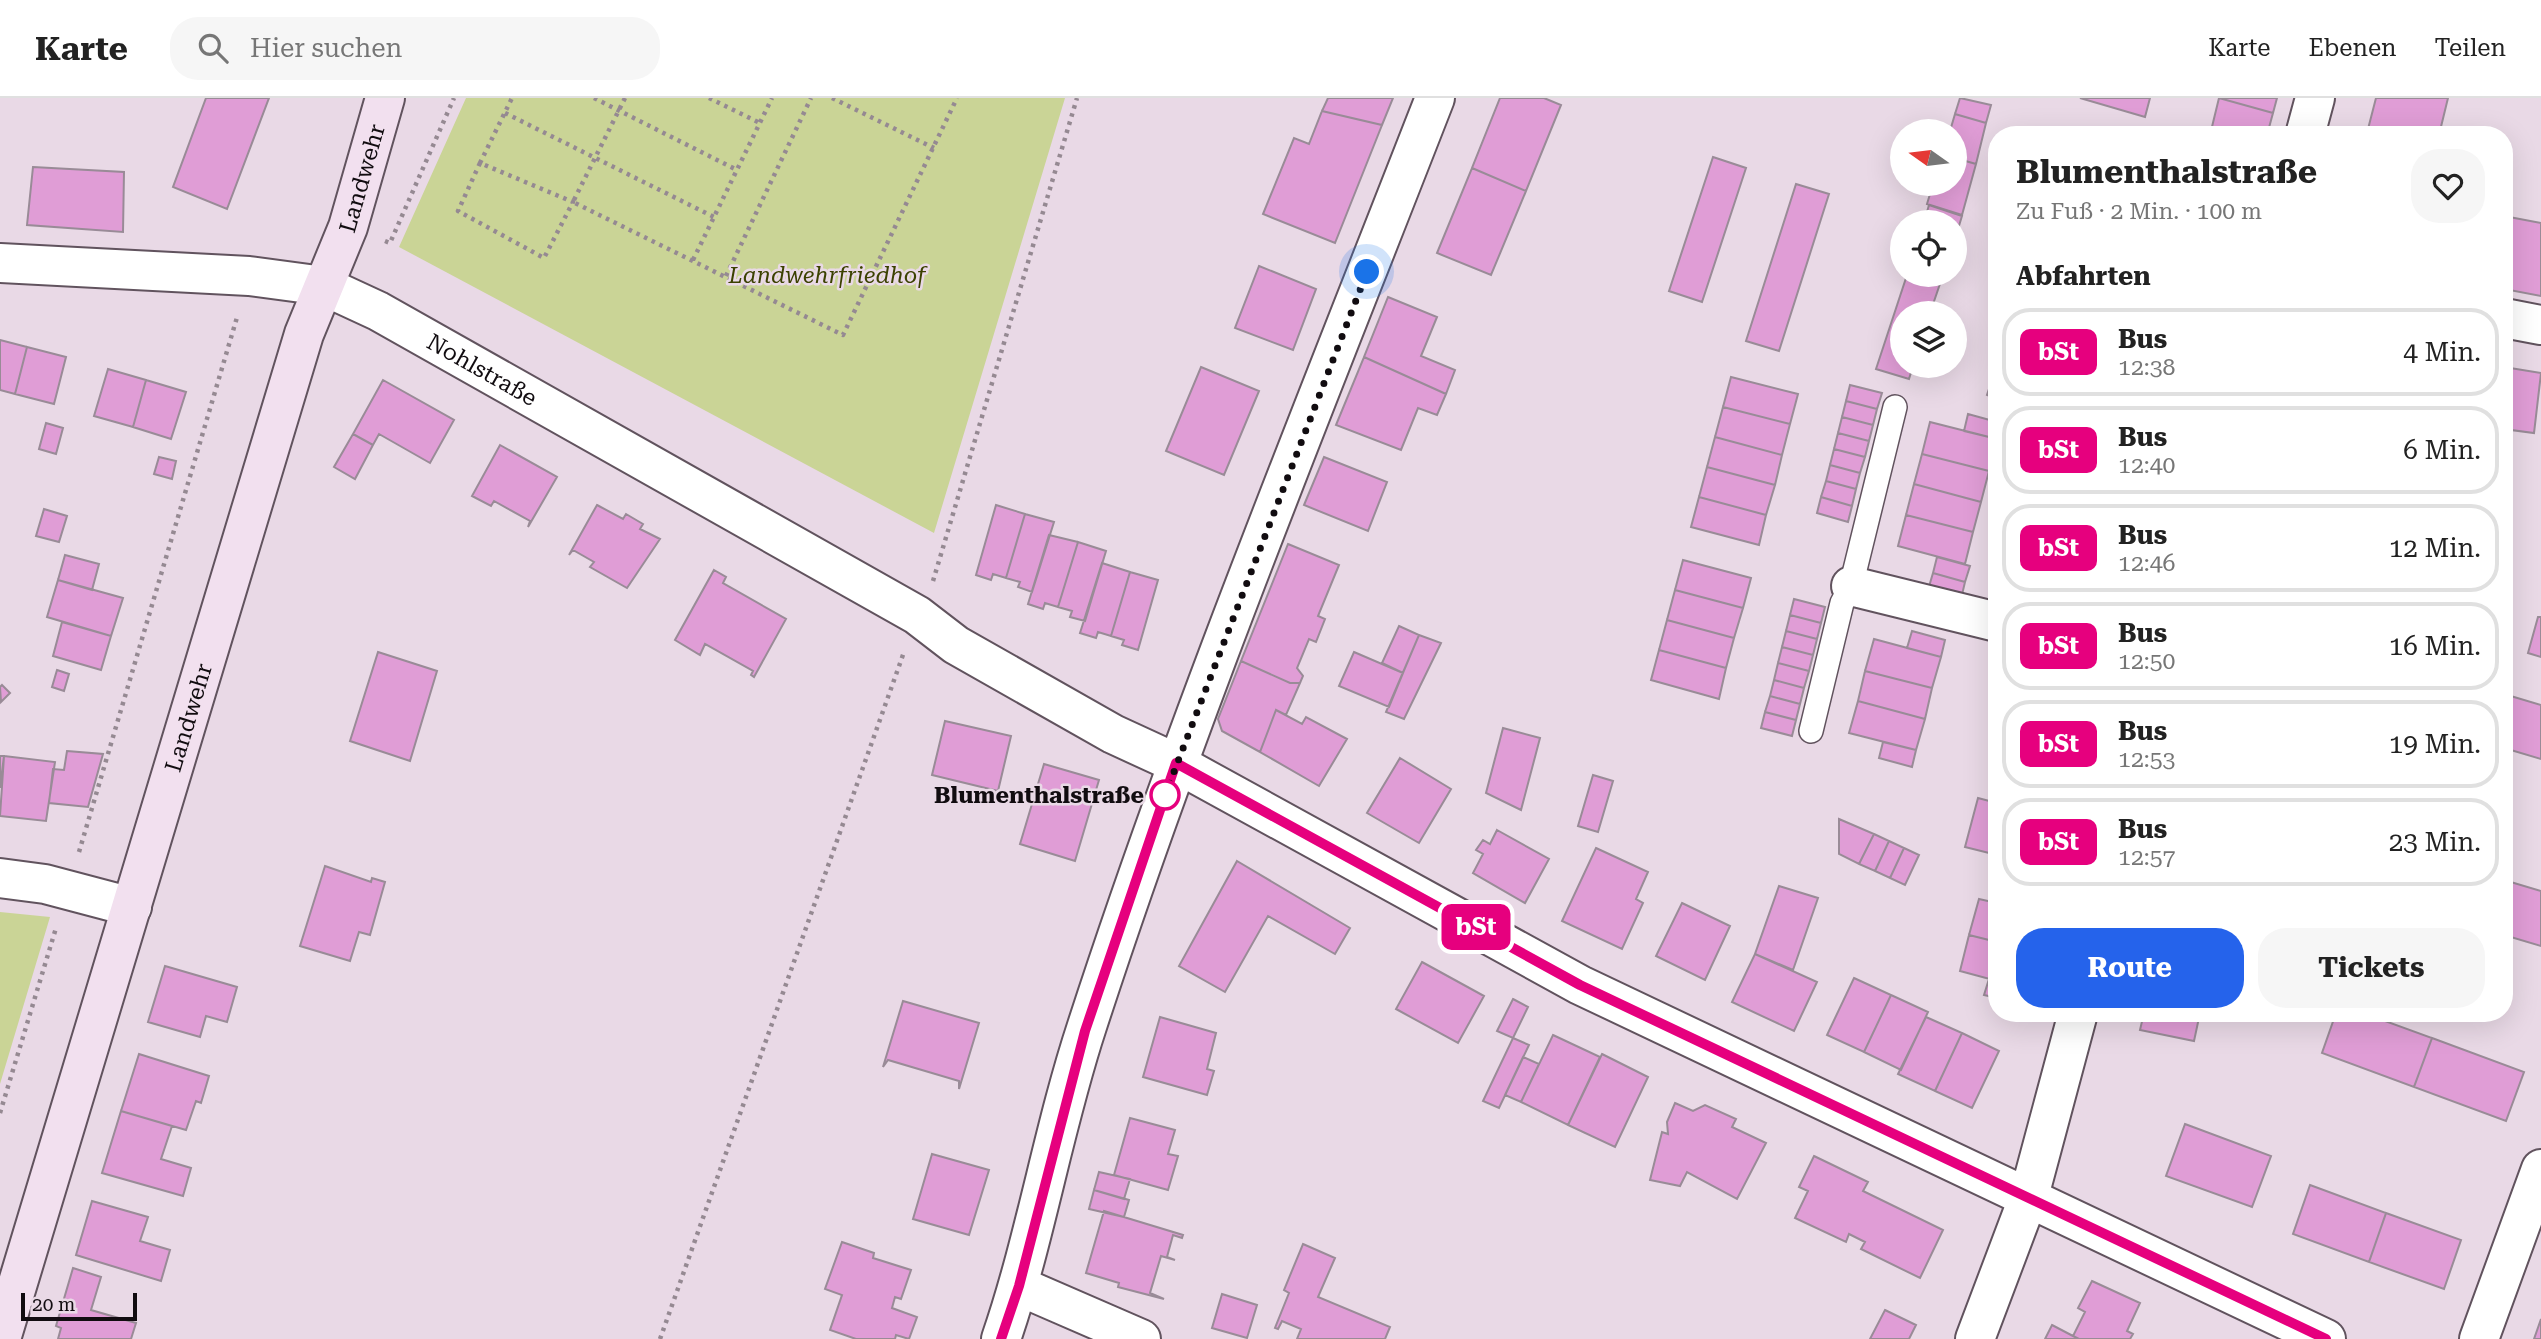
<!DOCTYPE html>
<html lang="de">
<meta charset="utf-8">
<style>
:root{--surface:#fff;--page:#f6f6f6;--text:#222;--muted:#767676;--line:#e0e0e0;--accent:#2563eb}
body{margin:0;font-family:"Roboto Serif",serif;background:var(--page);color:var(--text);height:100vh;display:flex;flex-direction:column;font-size:26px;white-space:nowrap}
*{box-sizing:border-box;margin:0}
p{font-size:23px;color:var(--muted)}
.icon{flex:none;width:38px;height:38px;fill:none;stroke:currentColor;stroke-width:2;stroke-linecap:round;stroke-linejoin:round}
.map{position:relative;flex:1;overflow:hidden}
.panel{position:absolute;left:1988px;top:28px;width:525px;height:896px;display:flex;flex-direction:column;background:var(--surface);border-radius:28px;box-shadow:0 7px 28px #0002}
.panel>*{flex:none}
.badge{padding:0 14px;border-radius:10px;font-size:24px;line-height:46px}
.needle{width:46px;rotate:284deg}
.controls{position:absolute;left:1890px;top:21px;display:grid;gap:14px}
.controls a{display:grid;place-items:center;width:77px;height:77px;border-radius:50%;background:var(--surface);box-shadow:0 7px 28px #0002;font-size:35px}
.scale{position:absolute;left:21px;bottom:18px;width:116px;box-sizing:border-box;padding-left:7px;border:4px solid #110c10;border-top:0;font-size:19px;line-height:24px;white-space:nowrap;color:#110c10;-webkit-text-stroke:5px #e9d9e6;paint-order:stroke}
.you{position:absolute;width:35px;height:35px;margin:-18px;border:5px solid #fff;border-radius:50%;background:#1a73e8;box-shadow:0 0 0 10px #1a73e833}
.map>.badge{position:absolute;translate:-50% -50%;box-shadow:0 0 0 4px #fff}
h2{padding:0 28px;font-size:26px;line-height:63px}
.round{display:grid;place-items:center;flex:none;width:74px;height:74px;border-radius:28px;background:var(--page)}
.summary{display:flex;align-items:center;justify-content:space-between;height:119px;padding:0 28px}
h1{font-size:33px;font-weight:700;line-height:52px}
.primary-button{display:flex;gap:14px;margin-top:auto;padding:14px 28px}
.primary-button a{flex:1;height:80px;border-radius:28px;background:var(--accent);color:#fff;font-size:28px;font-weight:700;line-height:80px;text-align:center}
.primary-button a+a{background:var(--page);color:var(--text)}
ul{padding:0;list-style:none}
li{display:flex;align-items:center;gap:21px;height:88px;margin:0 14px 10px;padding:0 14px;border:4px solid var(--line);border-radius:28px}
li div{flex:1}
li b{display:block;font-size:26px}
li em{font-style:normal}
li .badge{min-width:77px;font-weight:700;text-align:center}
header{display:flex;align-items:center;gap:42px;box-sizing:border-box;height:98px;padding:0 35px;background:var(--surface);border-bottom:2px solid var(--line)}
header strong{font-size:33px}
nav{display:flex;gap:38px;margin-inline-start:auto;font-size:24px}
.search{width:490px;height:63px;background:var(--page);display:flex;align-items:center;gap:18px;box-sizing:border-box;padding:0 24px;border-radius:28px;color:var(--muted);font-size:26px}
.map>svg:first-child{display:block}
</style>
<header>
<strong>Karte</strong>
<div class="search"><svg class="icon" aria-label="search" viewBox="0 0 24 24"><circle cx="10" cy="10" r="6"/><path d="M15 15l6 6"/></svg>Hier suchen</div>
<nav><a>Karte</a><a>Ebenen</a><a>Teilen</a></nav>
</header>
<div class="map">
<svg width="2541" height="1241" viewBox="0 0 2541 1241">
<rect width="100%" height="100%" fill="#e9d9e6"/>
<!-- green -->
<path fill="#cad496" d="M466,0H1065L934,435L399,149Z
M0,814L50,819L0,986Z"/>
<!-- building -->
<path fill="#e09dd6" stroke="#998b97" stroke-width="2" d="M206,0H269L227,111L173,89Z
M1328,0H1393L1382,27L1322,13Z
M1500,0H1544L1561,7L1526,93L1472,70Z
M1960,0L1991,7L1986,25L1955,16Z
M2080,0H2150L2145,19Z
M2219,0L2273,15L2267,37H2210Z
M2219,0H2277L2273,15Z
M2376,0H2448L2439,37H2391L2368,31Z
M1322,13L1382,27L1335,145L1263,116L1294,40L1309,46Z
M1955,16L1986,25L1976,66L1955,60V33H1950Z
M2181,30L2208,37H2179Z
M2368,31L2391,37H2366Z
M1713,59L1746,70L1702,204L1669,193Z
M1955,60L1976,66L1962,117L1927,106L1933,86H1955Z
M33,69L124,74L123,134L27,127Z
M1472,70L1526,93L1491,177L1437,155Z
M1796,86L1829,96L1779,253L1746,243Z
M1929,107L1962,118L1955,141V124H1924Z
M2504,118L2541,125V198L2504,191Z
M1259,168L1316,191L1293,252L1235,230Z
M1907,177H1943L1930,215H1902V268H1913L1909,281L1876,271Z
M1388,199L1437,219L1421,258L1455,272L1446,296L1364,259Z
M0,242L27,249L15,296L0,292Z
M27,249L66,259L54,306L15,296Z
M1364,259L1446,296L1437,317L1418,310L1401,352L1336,327Z
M1997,267V301L1987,297Z
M1201,269L1259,293L1224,377L1166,353Z
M2504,269L2541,275L2534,335L2504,331Z
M108,271L146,282L133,329L94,318Z
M1731,279L1798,296L1790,326L1723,309Z
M146,282L186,294L171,341L133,329Z
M383,282L454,322L430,365L379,336L373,347L353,336Z
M1850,287L1882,295L1877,311L1846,303Z
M1846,303L1877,311L1873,327L1842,319Z
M1723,309L1790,326L1782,357L1715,339Z
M1968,316L1997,324V341L1964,333Z
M1842,319L1873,327L1869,343L1838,335Z
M1930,324L1997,341L1989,373L1922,356Z
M46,325L63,330L56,356L39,351Z
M1838,335L1869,343L1865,359L1834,351Z
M353,336L373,347L355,381L334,369Z
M1715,339L1782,357L1775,387L1707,369Z
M500,347L557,379L528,429L530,423L494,403L491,408L472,398Z
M1834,351L1865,359L1860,375L1830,367Z
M1922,356L1989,373L1981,404L1914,386Z
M159,359L176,363L172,381L154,376Z
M1324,359L1387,384L1368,433L1304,407Z
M1830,367L1860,375L1856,391L1826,383Z
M1707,369L1775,387L1766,417L1699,399Z
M1826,383L1856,391L1852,408L1821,399Z
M1914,386L1981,404L1973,434L1906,417Z
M1699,399L1766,417L1759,447L1691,429Z
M1821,399L1852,408L1848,424L1817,415Z
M597,407L623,421L626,416L643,426L640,431L660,441L627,490L590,469L594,464L573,452L569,457Z
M996,407L1025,416L1006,480L993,476L991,482L976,477Z
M44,411L67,418L59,444L36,438Z
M1025,416L1054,424L1032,494L1018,489L1020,484L1006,480Z
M1906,417L1973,434L1965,466L1898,448Z
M1049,437L1078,444L1058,509L1045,505L1043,511L1028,506Z
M1078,444L1106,453L1085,523L1070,519L1072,513L1058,509Z
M1288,446L1339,467L1318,518L1325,521L1316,544L1309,541L1297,570L1303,578L1300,585H1290L1241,563Z
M65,457L99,466L92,492L58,482Z
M1937,459L1970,468L1965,484L1933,475Z
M1683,462L1751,480L1743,510L1675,492Z
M1102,465L1130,474L1111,538L1098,534L1096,540L1080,535Z
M714,472L726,479L723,485L786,521L754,579L751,577L753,573L705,546L700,557L675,542Z
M1130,474L1158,482L1138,552L1122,547L1124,542L1111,538Z
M1933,475L1965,484L1961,501L1928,492Z
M58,482L123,500L111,538L47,519Z
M1675,492L1743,510L1734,540L1667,522Z
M1794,501L1825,509L1821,525L1790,517Z
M1790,517L1821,525L1817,541L1786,533Z
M2538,519H2541V559L2528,555Z
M1667,522L1734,540L1726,570L1659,552Z
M62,524L111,538L101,572L53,558Z
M1399,528L1419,537L1403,575L1382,565Z
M1786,533L1817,541L1813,557L1782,549Z
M1912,533L1945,542L1941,559L1907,550Z
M1419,537L1441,545L1404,621L1386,614Z
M1874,541L1941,559L1932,590L1865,573Z
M1782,549L1813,557L1809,573L1778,565Z
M1659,552L1726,570L1719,601L1651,582Z
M378,554L437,573L410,663L350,643Z
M1354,554L1403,575L1389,609L1339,588Z
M1241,563L1290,585H1300L1286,617L1276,612L1260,654L1222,633L1218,621Z
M1778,565L1809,573L1804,590L1774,582Z
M57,572L69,576L64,593L52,589Z
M1865,573L1932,590L1925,621L1858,603Z
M1774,582L1804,590L1800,606L1770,598Z
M2,587L10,595L1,604L0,589Z
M2504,596L2541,607V661L2504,650Z
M1770,598L1800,606L1796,622L1765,614Z
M1858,603L1925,621L1916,652L1849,635Z
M1276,612L1302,626L1306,619L1347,641L1319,688L1260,654Z
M1765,614L1796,622L1792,638L1761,630Z
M945,623L1011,638L998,693L932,677Z
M1503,630L1540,640L1521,712L1486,695Z
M1883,644L1916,652L1912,669L1879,660Z
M67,653L103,656L88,709L49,705L53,671L64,672Z
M0,658H4L0,690Z
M4,658L55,664L46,723L0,718Z
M1400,660L1451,691L1419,745L1367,715Z
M1044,666L1099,682L1075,763L1020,746Z
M1593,677L1613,683L1598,734L1578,728Z
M1978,700L1997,705V757L1965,749Z
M1839,721L1874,736L1859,766L1839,756Z
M1497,732L1549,761L1525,805L1473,775L1483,756L1476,752L1483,742L1490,746Z
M1874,736L1889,743L1875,773L1859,766Z
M1889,743L1904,750L1890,780L1875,773Z
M1596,750L1648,774L1636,801L1643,805L1622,851L1562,823Z
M1904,750L1919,757L1905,787L1890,780Z
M1237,763L1350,830L1335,856L1268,818L1225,894L1179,868Z
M325,768L371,784L372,780L385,784L370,837L359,834L350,863L300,848Z
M2504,782L2541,793V848L2504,837Z
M1779,788L1818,800L1793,872L1755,856Z
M1979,801L1997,805V844L1969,837Z
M1682,805L1730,828L1705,882L1656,858Z
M1969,837L1997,844V883L1960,873Z
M1755,856L1817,884L1794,933L1732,904Z
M1422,864L1484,898L1458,945L1396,911Z
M165,868L237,889L227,924L206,918L200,939L148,924Z
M1854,880L1891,897L1864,954L1827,937Z
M1989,881L1997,883V900L1984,897Z
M1891,897L1928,914L1901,972L1864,954Z
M1513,901L1528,909L1513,940L1497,933Z
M903,903L979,925L959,991V983L888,962L883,969Z
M2144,915H2200L2194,943L2140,932Z
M2336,915H2363L2432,940L2414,989L2322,955Z
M1160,919L1216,935L1207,971L1214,973L1207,997L1143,979Z
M1926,919L1962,935L1935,993L1898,976Z
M1962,935L1999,953L1972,1010L1935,993Z
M1553,937L1600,959L1568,1027L1521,1004Z
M1513,940L1529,947L1499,1010L1483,1003Z
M2432,940L2524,974L2506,1023L2414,989Z
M139,956L209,978L201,1005L196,1003L186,1032L121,1013Z
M1602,956L1648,979L1615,1049L1568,1027Z
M1523,959L1539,966L1521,1004L1505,997Z
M1675,1005L1693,1013L1705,1007L1736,1021L1732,1029L1766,1045L1737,1101L1687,1074L1680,1088L1650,1082L1662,1034L1668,1036L1667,1024Z
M121,1013L172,1028L161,1061L191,1070L183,1098L102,1075Z
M1130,1020L1175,1032L1168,1056L1178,1058L1168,1092L1114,1077Z
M2185,1026L2271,1058L2252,1109L2166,1078Z
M932,1056L989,1072L969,1137L913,1121Z
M1814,1058L1868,1084L1863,1093L1943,1132L1920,1180L1861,1151L1865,1144L1849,1136L1846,1144L1795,1120L1808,1093L1799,1089Z
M1099,1074L1130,1081L1124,1101L1094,1092Z
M2310,1087L2386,1115L2369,1164L2293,1136Z
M1094,1092L1129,1102L1124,1119L1089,1111Z
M92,1103L148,1119L140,1143L170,1152L161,1183L76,1157Z
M1104,1113L1183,1137L1182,1140L1173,1137L1167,1159L1175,1162L1161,1158L1150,1195L1164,1201L1118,1189L1119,1185L1086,1175Z
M2386,1115L2461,1142L2444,1191L2369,1164Z
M842,1144L874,1155L873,1160L911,1172L901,1201L895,1199L892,1210L917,1219L909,1241L896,1237L895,1241H856L830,1232L842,1197L825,1191Z
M1303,1146L1335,1160L1318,1199L1390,1229L1385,1241H1297L1301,1231L1282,1223L1278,1231L1275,1230L1289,1195L1284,1192Z
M73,1170L101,1179L91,1212L136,1225L131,1241H58L61,1230L56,1228Z
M2092,1183L2140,1205L2127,1233L2133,1236L2130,1241H2079L2073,1238L2085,1214L2078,1210Z
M1222,1196L1257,1207L1247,1240L1212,1230Z
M1885,1212L1916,1227L1909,1241H1870Z
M2541,1221V1241H2534Z
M2052,1227L2073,1238L2079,1241H2045Z"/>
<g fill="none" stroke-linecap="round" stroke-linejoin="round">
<defs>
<path id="lane" d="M1811,633L1842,505L1851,488L1895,309"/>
<g id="street">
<path d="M2305,37L2315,0"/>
<path id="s1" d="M0,165L249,178L324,188L378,213L917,517L956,547L1113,636L1176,665L1580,887L2326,1241"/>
<path d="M2504,220L2541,227"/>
<path d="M1851,488L1997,524"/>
<path d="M0,780L45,786L132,809"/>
<path d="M1019,1188L1141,1241"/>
<path d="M1001,1241C1036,1139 1053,1031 1087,928C1189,614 1315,308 1435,0"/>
<path d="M1975,1241L2029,1098L2078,915"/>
<path d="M2479,1241L2541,1071"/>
</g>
<g id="secondary">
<path id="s2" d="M1,1241L304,236L348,129L385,0"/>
</g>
</defs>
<!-- lane casing -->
<use href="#lane" stroke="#61535e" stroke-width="26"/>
<!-- street casing -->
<use href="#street" stroke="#61535e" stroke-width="42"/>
<!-- secondary casing -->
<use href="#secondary" stroke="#61535e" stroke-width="42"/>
<!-- path -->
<path stroke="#958992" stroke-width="4.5" stroke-dasharray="3.5 5" stroke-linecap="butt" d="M594,0L737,72
M625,0L573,104L843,237L957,0
M709,0L760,25
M832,0L934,50
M505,15L714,119
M480,65L458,113L544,160L573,104L480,65L512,0
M385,143L390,145L454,0
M693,162L772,0
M726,178L811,0
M933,483L1077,0
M79,754L238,216
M0,1015L56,830
M660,1241L904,554"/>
<!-- lane -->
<use href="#lane" stroke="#fff" stroke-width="23"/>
<!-- street -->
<use href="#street" stroke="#fff" stroke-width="38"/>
<!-- secondary -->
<use href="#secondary" stroke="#f2e0ef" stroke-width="38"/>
</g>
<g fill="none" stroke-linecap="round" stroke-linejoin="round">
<defs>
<path id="line" d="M1001,1241L1019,1188L1085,933L1176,665L1580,887L2326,1241"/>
</defs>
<!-- line casing -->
<use href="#line" stroke="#fff" stroke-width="16"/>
<!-- line -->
<use href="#line" stroke="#e6007e" stroke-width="10"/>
<!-- walk -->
<path stroke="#110c10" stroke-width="7" stroke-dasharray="0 12.6" d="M1165,697L1367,174"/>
</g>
<!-- markers -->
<circle fill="#fff" stroke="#e6007e" stroke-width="3.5" cx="1165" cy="697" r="14"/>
<g text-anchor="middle" stroke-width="5" stroke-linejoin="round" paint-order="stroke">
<!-- street labels -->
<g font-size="23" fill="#110c10" stroke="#e9d9e6">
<text dy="8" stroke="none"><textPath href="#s2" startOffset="1216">Landwehr</textPath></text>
<text dy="8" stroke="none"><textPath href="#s1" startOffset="504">Nohlstraße</textPath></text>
<text dy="8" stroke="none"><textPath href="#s2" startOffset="649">Landwehr</textPath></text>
</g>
<!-- park labels -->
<g font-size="23" font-style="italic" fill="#3b4100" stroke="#e9d9e6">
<text x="827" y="185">Landwehrfriedhof</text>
</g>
<!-- stop labels -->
<g font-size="23" font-weight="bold" fill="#110c10" stroke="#e9d9e6" text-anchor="end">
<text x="1144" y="705">Blumenthalstraße</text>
</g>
</g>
</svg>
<div class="controls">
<a><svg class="needle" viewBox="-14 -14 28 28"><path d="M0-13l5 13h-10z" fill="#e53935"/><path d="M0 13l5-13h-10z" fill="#767676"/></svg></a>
<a><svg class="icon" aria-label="locate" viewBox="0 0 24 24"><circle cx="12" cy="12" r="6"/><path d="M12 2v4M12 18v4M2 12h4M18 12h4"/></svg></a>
<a><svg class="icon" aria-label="layers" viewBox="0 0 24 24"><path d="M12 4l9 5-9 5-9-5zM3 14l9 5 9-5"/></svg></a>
</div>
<div class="scale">20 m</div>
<div class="you" style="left:1367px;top:174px"></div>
<b class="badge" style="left:1476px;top:829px;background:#e6007e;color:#fff">bSt</b>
<section class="panel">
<div class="summary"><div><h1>Blumenthalstraße</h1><p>Zu Fuß · 2 Min. · 100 m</p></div><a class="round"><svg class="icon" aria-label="heart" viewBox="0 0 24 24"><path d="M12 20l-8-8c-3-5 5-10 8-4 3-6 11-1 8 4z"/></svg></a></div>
<h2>Abfahrten</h2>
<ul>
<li><span class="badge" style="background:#e6007e;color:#fff">bSt</span><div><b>Bus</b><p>12:38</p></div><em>4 Min.</em></li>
<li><span class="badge" style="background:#e6007e;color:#fff">bSt</span><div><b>Bus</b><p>12:40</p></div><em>6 Min.</em></li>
<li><span class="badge" style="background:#e6007e;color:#fff">bSt</span><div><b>Bus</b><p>12:46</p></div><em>12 Min.</em></li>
<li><span class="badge" style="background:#e6007e;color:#fff">bSt</span><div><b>Bus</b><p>12:50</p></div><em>16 Min.</em></li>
<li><span class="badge" style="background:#e6007e;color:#fff">bSt</span><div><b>Bus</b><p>12:53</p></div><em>19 Min.</em></li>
<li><span class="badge" style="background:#e6007e;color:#fff">bSt</span><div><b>Bus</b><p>12:57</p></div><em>23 Min.</em></li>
</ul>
<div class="primary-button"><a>Route</a><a>Tickets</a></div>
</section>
</div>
